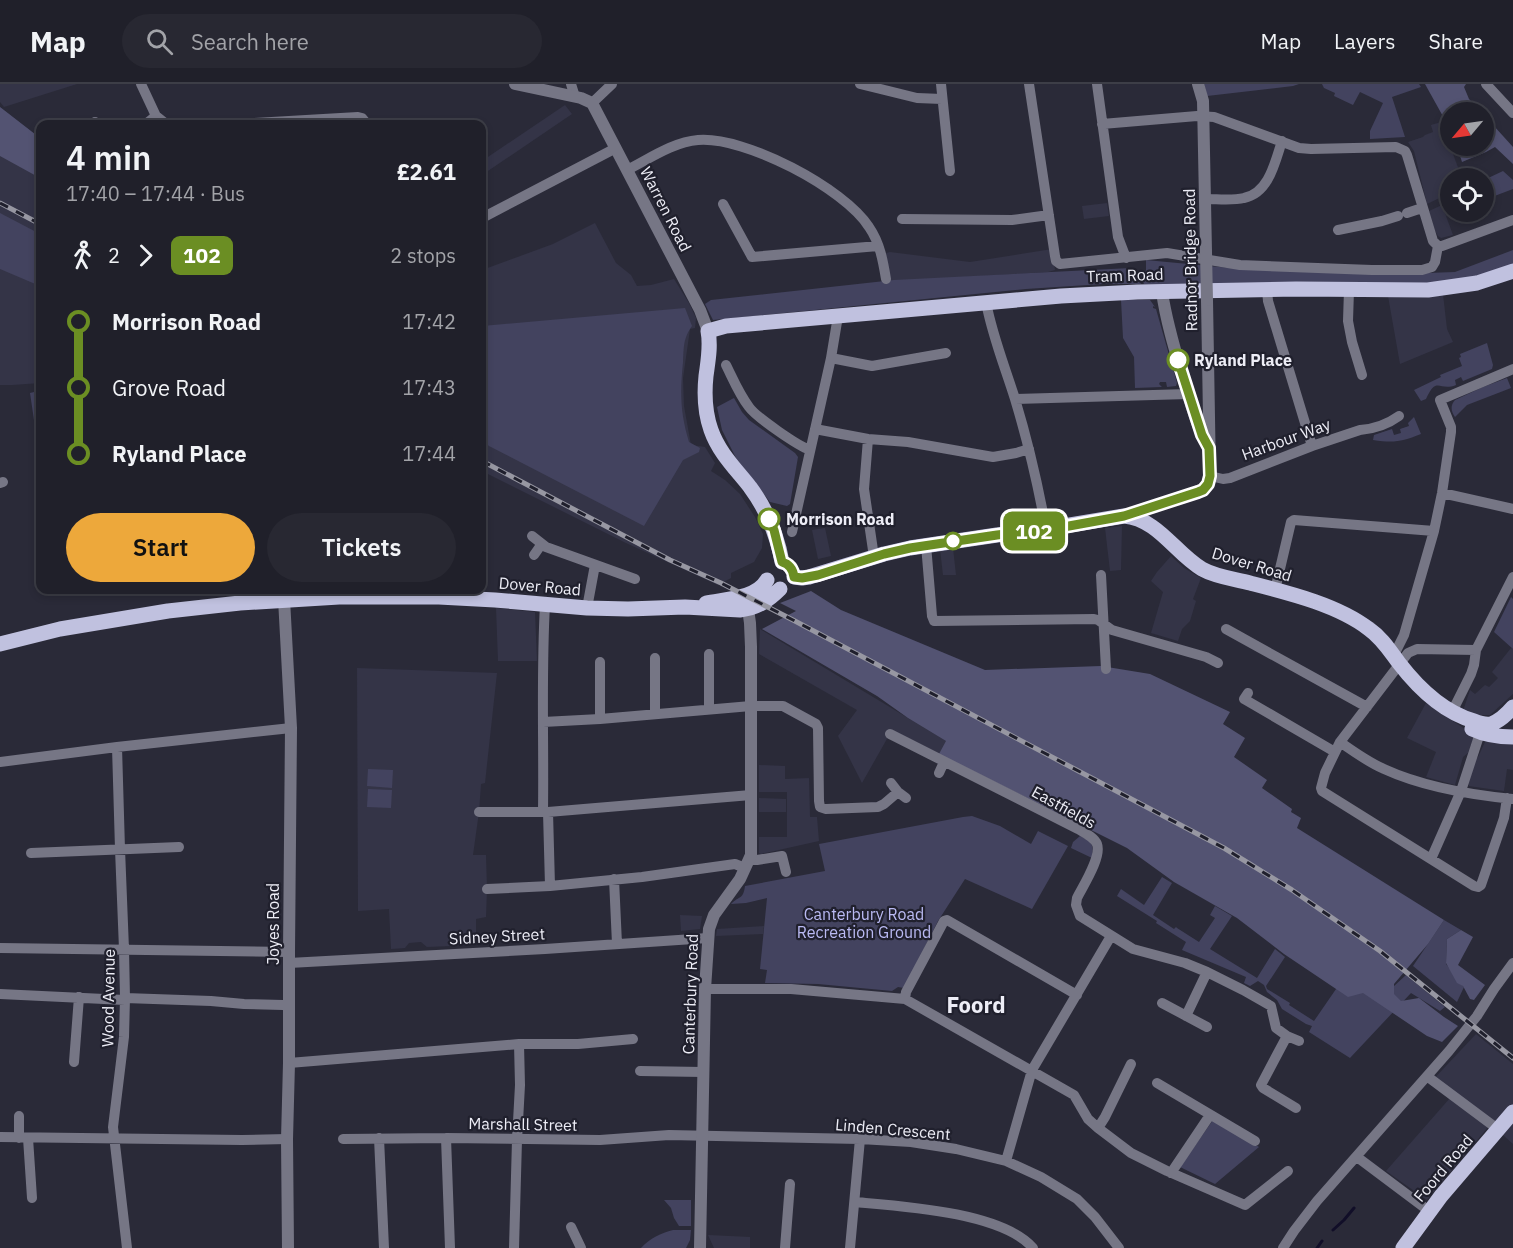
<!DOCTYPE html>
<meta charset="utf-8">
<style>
:root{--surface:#20202a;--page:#282832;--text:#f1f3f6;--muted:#a2a3a8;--line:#3d3e47;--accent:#eda83b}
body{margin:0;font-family:"IBM Plex Sans",sans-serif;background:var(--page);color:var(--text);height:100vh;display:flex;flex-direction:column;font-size:22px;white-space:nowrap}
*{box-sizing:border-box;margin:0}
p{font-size:20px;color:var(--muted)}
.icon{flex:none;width:33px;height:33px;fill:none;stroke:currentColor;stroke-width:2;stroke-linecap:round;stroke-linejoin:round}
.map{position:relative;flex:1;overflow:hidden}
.details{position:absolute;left:36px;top:36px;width:450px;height:474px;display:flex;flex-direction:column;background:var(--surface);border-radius:12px;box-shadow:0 3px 9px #0003,0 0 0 2px var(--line)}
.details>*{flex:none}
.badge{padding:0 12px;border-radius:9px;font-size:21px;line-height:39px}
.needle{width:39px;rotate:241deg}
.fabs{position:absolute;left:1440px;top:18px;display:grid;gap:12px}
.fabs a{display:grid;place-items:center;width:54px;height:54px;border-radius:50%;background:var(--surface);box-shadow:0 3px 9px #0003,0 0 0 2px var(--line);font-size:30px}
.map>.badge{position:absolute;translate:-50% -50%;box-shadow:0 0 0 3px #fff}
.legs{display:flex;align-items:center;gap:9px;height:66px;padding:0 30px;font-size:20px}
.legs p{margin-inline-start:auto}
.summary{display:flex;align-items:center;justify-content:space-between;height:102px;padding:0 30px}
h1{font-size:33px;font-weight:600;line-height:45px}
.button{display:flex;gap:12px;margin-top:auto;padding:12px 30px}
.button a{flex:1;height:69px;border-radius:36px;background:var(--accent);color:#111;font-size:24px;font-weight:600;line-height:69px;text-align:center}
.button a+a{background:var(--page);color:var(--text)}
ul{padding:0 30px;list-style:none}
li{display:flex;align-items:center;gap:21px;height:66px;font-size:22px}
li i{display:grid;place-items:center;width:9px;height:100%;margin:0 8px;background:currentColor}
li i::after{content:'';width:15px;height:15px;margin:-8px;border:4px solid;border-radius:50%;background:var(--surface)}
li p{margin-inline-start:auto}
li:first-child i{background:linear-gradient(#0000 50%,currentColor 0)}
li:last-child i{background:linear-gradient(currentColor 50%,#0000 0)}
header{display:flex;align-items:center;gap:36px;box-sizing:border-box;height:84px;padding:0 30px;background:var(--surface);border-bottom:2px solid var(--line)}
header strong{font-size:28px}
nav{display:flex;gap:33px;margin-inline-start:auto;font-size:21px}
.search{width:420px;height:54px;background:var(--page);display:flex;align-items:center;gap:15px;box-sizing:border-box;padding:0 21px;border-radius:33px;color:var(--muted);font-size:22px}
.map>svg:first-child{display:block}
</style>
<header>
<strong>Map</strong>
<div class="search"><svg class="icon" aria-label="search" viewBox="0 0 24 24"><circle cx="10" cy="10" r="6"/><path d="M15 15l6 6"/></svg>Search here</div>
<nav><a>Map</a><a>Layers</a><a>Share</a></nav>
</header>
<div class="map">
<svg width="1513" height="1164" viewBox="0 0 1513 1164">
<rect width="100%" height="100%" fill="#2a2a38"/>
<!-- built -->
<path fill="#343447" d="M0,0H77L4,23L0,18Z
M565,21L572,30L482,91V77Z
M0,23L40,54V299L12,301H0Z
M1441,38L1462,94H1450V109L1427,120L1414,67L1408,58L1423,53L1425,51L1433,48L1431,41Z
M1107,119L1109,132L1084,135L1082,122Z
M1442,121L1453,151L1441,154L1438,152L1435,147L1429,127Z
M595,139L616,179L631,191L637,202L651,201L674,195L689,219L696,234L695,244L690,245L683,294L684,322L691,361L705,363L715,379L711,387L725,396L740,410L755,433L763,450L762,464L754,478L731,489V494L718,501L626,459L482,387V186L553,160Z
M1052,165L1055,186L1048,188L887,198L883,170L890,168L970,178Z
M1443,210L1447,245L1453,258L1400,280L1388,212Z
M1122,442L1121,486L1110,487L1105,444Z
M825,444L831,472L818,475L812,446Z
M953,464L956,491H943L940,465Z
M1171,472L1184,484L1201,494L1193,515L1196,517L1190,537L1182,545L1178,557L1151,549L1163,508L1151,497L1157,488Z
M496,524L535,528L537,577H498Z
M760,545L953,661L952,676L892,646L862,699L838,652L857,626L759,570Z
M1511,564L1513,565V610L1490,631H1474L1463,627L1470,606L1475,610L1485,601L1489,603L1498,594L1492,588Z
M357,584L497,589L485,699L481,700L479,728L473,771H486L487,805L486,833L476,835V861L427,863L421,858L409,859L405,864L391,865L389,825L358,827Z
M1426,619L1465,645L1475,650L1468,669L1463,673L1455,701L1426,693L1436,668L1407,654Z
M1488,657L1513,659V686L1507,685L1504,707L1469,702L1468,699L1475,676L1478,673L1485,658Z
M759,681L785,682V695L809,694L810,732V733H817L819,757L761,770L759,769V753H787V708H759Z
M759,714L786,715V728H759Z
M680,831L702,832L700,845L681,847Z
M764,842L763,850L716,852L717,845Z
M1476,950L1513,980V1060L1504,1052L1489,1042L1427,1116L1386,1087L1450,1014L1430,999Z
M708,1151L750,1153V1164H714Z"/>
<!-- green -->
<path fill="#43435f" d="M1204,0H1299L1293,2L1207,12Z
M1322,0H1419L1421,3L1392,13L1405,53L1370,55V47L1383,19L1360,8L1353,21L1334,12L1335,9L1324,4Z
M1503,87L1513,96V105L1484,116V96Z
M0,129L40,150V202L0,185Z
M1513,166V181L1493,188L1440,200L1215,202L1144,200L1137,187H1146V176L1241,185L1427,189L1455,188Z
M1131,184L1141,200H1103L1026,205L713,236L705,220L711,216L894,196Z
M1121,216H1150L1155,223L1153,222V224L1156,225L1177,299L1176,302L1167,303L1166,298H1160L1159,300L1162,303L1135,304L1134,273L1123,254Z
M685,224L692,242C683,255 684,262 683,278C680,309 680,328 689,358L700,364L699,368L683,376L644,442L489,362L482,356V242Z
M1487,259L1493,281L1492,285L1463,297L1461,293L1455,296L1456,301C1439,308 1437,291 1426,315L1421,317L1414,306L1441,293L1440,291L1462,282L1459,274L1461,273L1460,270Z
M1507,294L1511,304L1467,321L1455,333C1451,327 1450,322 1455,316L1483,303Z
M34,308L35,317L40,316V377L30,309Z
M734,314L742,328L749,336L795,369L798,373L790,420L787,422L770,418L736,374L722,346L717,323L732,315Z
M1414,333L1421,350C1401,358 1394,359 1373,356L1374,351L1392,345L1394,351L1401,349L1400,345L1409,342L1408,339Z
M1511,513L1513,515V565L1494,548Z
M368,685L393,686L392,704L367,702Z
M368,705L392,706L391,724L367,723Z
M972,732L1000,742L1031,760L1038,747L1068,762L1032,825L965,795L938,837L904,904L898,903L892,907L818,900L765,899L767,886L760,885L767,814L746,819L731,820C740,811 743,816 745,802L825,787L819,760L963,733Z
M1080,752C1092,757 1094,761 1092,774L1071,764L1073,758Z
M1162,793L1172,799L1153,831L1174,845L1176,843L1177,844L1199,858L1215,834L1210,831L1215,822L1232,832L1210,865L1257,894L1275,865L1285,873L1266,902L1267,905L1290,919L1289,921L1314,937L1345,892L1393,903L1406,891L1445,923L1440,927L1411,909L1350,974L1309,948L1312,942L1306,940L1282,925L1277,916L1267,908L1264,901L1258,897L1250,902L1244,899L1246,893L1182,866L1186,858L1156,839L1157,837L1117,812L1121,805L1144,821Z
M1444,836L1461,846L1447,855L1446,880L1464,903L1457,918L1413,882Z
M1213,1036L1259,1063L1215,1100L1180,1083Z
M664,1116H691V1142H679L674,1134L671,1124Z
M673,1146H691L690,1156L686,1164H641C650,1154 661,1149 673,1146Z"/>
<!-- forest -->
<path fill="#535372" d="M1425,0H1466L1464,3L1469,15L1481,28H1450V45Z
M0,23L40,54V94L0,72Z
M1484,31L1513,63V80L1495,63L1486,68L1462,78L1457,62H1484Z
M811,507L841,526L985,586L1101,582L1150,590L1230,628L1223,640L1245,654L1234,673L1267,696L1262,704L1292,725L1291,728L1301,734L1297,744L1444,836L1428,860L1394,900V910L1401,917L1419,914L1444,933L1458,942L1442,958L1427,952L1363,909L1348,913L1284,870L1237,834L1174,798L1127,764L939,670L946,657L908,634L877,612L762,545L796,527L780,519Z
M1461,846L1473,853L1458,881L1485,901L1474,916L1470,915L1463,902L1457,899L1446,879L1447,855Z"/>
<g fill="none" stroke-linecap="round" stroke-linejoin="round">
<!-- stream -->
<path stroke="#110e28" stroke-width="3" d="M1333,1146L1344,1136L1354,1124
M1317,1164L1322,1157"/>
<!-- minor -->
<path stroke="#767685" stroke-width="10" d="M141,0L156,32L166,40
M571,0L575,13
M860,0L917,14L942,15
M941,0L950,87
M1029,0L1055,172L1056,177L1060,180L1167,169L1240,181L1372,186H1422L1432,183L1435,178L1438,162
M1097,0L1118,153L1126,174
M1486,0L1513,29
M592,19L612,0
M77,40H79
M93,40L95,38
M146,40L156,32
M238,40L358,33L362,34L367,40
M1102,40L1197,32L1214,33L1299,64L1311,65L1396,63L1405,67L1407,71L1433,157L1438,162
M627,86C649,75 673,58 698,56C745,52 844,104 869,143C880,159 883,177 886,195
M1205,115C1218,115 1232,117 1244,114C1269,109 1275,78 1282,57
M723,120L752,173L878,162
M1407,129L1422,124
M482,134L616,64
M902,135L1012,136L1049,131
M1338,146L1382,137L1398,132
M1438,162H1442L1513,136
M1267,206L1268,217L1312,362
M1349,206L1348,237L1352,258L1362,291
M986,218C992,251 1005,283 1015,315C1028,358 1038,401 1046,445
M831,274L872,282L946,269
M726,281C733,295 739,310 749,323C756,333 798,362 810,366
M1015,315L1188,310
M815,345L868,355L908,358L993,373L1016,369L1029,365
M868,355L864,405L874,473
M1210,392L1223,395L1230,394L1312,362L1360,346C1373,345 1388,340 1399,332
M0,399L3,398
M1442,409L1513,425
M792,448L831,274L838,232
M532,452L546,463L635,495
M926,461L932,532L934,537L1094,535L1098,536L1112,546L1206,573L1218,579
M534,471L541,461
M1101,491L1106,585
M239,506L240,519
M1275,506L1291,438L1294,436L1434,447
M587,524L595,481
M1226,545L1367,623
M1476,566L1417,565L1408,569L1340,658L1325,689L1321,704L1322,707L1474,802L1478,803L1481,801L1504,734L1507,714
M709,570V625
M1394,571L1404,551L1434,447L1442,409L1451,348V343L1440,316L1513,285
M655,574V630
M600,578V635
M1248,609L1244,615L1335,668
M1452,628L1471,590L1474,581L1476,566L1513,493
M543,638L600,635L751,622H783L816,640L818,644L819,717L820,723L826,725L878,723L884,720L898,708
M890,650L1078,745C1085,749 1094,753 1097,760C1102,773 1083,802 1077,814L1076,821L1080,832L1133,865L1185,879L1207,888L1243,906L1271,922L1276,944L1287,952L1261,1001L1263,1004L1296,1024
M1340,658C1354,668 1368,678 1384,685C1421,702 1472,711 1513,715
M117,663L120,765L124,865L125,914L124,953L113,1043L127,1164
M0,678L117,663L291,644
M939,689L944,678
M891,699L898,708L906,714
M543,727C544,658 541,590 545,521
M479,728H548L751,711
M548,728L550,802
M31,769L179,763
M1431,775L1461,707L1480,649
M750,776H757L782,772L786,788
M614,795L617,860
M487,805L550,802L642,793L735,780L745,784
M0,864L289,868
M289,879L545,865L708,854
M705,905H791L905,915L1074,1011L1088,1035L1098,1044L1131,1069L1167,1087L1245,1121L1288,1087
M0,910L125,916
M125,914L211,917L244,920L283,921L290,923
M905,915L906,908L944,837L947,836L1077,911
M1162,919L1207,943
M1186,932L1207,888
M1287,952L1299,957
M74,978L79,913
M289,979L519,960H578L633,955
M640,987L703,988
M1428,993L1499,1046
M1157,999L1255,1057
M19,1032V1054
M1098,1044L1105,1033L1131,980
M0,1053L242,1056L287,1055
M28,1054L32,1114
M379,1054L384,1164
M446,1054L450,1164
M343,1055L446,1054L600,1056L669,1051L860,1055L911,1058L956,1065L1006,1077L1041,1093L1077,1115L1095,1133L1119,1164
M1357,1073L1429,1127
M1006,1077L1032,986L1111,852
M1171,1089L1210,1031
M855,1118C900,1122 1002,1128 1033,1164
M571,1143L581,1164
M514,1164L517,1056L520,1001L519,960
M785,1164L790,1100
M850,1164L860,1055
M1283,1164L1294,1147L1317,1117L1449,967L1477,932L1494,905L1513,879"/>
<!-- tertiary -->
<path stroke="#767685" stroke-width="12" d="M515,0L581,14L592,19L700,226L708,247
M1198,0L1203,17L1206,168
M1162,208C1166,236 1174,263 1182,290C1189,313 1195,339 1207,360
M1124,432L1198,408C1206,404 1208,400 1210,392L1207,216
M284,515L291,644L289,868V979L287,1055L288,1164
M700,1164L705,905L709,845L714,831L740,795L751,771V563L750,539L748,525"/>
<!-- primary -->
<path stroke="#c0c1df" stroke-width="15" d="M782,478C777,450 767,426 750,403C736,385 719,369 711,346C705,329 704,311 706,292C708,277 711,262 708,247L726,242L1061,212L1137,208L1296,205L1428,206L1477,199L1513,187
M794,493L802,494L809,493L884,470L910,464L997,451L1046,445L1124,432C1158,435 1175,469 1202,485C1216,493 1235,495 1250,499C1289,509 1338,521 1369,545C1382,554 1390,567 1399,579C1419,605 1443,628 1474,637C1479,639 1485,641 1491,640C1500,637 1507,630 1513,623
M706,519C725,515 756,515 767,496
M0,560L60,545L168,527L240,519L339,513H439L495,516L587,524L628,525L685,523L740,526C757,524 768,517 780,505
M1472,645C1485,651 1499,653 1513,653
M1403,1164L1441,1112L1513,1028"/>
<defs>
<path id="rail" d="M0,119L40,140
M482,377L670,476L721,499L793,536L1224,764L1292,806L1380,867L1513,974"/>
</defs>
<!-- rail casing -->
<use href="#rail" stroke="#9797a2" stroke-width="5"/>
<!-- rail -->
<use href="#rail" stroke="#20202d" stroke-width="3" stroke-dasharray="9" stroke-linecap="butt"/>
<!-- tertiary-bridge -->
<path stroke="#767685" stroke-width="12" d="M1206,168L1207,216"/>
</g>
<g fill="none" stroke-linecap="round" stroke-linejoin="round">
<defs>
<path id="line-1" d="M769,435L774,446L782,478C789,480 793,485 794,493L802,494L818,491L884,470L910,464L997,451L1058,444L1124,432L1198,408L1203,406L1208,400L1210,392L1209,364L1202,351L1178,276"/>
</defs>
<!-- line-1 casing -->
<use href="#line-1" stroke="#fff" stroke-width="14"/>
<!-- line-1 -->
<use href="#line-1" stroke="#6b8e23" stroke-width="9"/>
</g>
<!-- markers -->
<g fill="#fff" stroke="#6b8e23" stroke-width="3">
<circle cx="1178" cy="276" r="10"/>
<circle cx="769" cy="435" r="10"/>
<circle cx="953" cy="457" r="8"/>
</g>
<g text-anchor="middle" stroke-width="4.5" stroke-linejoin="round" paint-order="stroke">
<!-- street labels -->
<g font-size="16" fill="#ededf6" stroke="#20202d">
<text transform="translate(666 125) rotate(63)" y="6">Warren Road</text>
<text transform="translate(1190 176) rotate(-91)" y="6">Radnor Bridge Road</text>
<text transform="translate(1125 191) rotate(-2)" y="6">Tram Road</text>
<text transform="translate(1286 355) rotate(-20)" y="6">Harbour Way</text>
<text transform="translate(1252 480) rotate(17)" y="6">Dover Road</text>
<text transform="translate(540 502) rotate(5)" y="6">Dover Road</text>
<text transform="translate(1064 723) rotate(29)" y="6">Eastfields</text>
<text transform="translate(273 840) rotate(-90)" y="6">Joyes Road</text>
<text transform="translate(497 852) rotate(-3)" y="6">Sidney Street</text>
<text transform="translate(690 910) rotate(-88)" y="6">Canterbury Road</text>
<text transform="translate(108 914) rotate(-89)" y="6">Wood Avenue</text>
<text transform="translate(523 1040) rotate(1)" y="6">Marshall Street</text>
<text transform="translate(893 1045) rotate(5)" y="6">Linden Crescent</text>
<text transform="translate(1443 1084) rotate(-50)" y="6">Foord Road</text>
</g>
<!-- stop labels -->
<g font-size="16" font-weight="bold" fill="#ededf6" stroke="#20202d" text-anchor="start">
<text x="1194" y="282">Ryland Place</text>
<text x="786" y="441">Morrison Road</text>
</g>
<!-- park labels -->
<g font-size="16" fill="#babaf3" stroke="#20202d">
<text x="864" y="836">Canterbury Road<tspan x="864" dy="18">Recreation Ground</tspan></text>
</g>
<!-- district labels -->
<g font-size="22" font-weight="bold" fill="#ededf6" stroke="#20202d">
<text x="976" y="929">Foord</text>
</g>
</g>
</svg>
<div class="fabs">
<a><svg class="needle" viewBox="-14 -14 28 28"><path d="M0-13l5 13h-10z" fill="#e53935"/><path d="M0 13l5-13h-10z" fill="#a2a3a8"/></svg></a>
<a><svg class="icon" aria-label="locate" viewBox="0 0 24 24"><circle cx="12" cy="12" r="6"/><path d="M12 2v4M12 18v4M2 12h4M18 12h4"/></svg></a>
</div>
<b class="badge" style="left:1034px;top:447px;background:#6b8e23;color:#fff">102</b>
<section class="details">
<div class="summary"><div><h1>4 min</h1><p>17:40 – 17:44 · Bus</p></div><b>£2.61</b></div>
<div class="legs"><svg class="icon" aria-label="walk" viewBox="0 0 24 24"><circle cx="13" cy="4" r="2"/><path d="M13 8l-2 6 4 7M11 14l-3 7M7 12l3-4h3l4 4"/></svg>2<svg class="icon" aria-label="forward" viewBox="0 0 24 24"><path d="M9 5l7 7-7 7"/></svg><b class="badge" style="background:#6b8e23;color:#fff">102</b><p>2 stops</p></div>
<ul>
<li><i style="color:#6b8e23"></i><b>Morrison Road</b><p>17:42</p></li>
<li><i style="color:#6b8e23"></i><span>Grove Road</span><p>17:43</p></li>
<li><i style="color:#6b8e23"></i><b>Ryland Place</b><p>17:44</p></li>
</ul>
<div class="button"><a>Start</a><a>Tickets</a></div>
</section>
</div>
